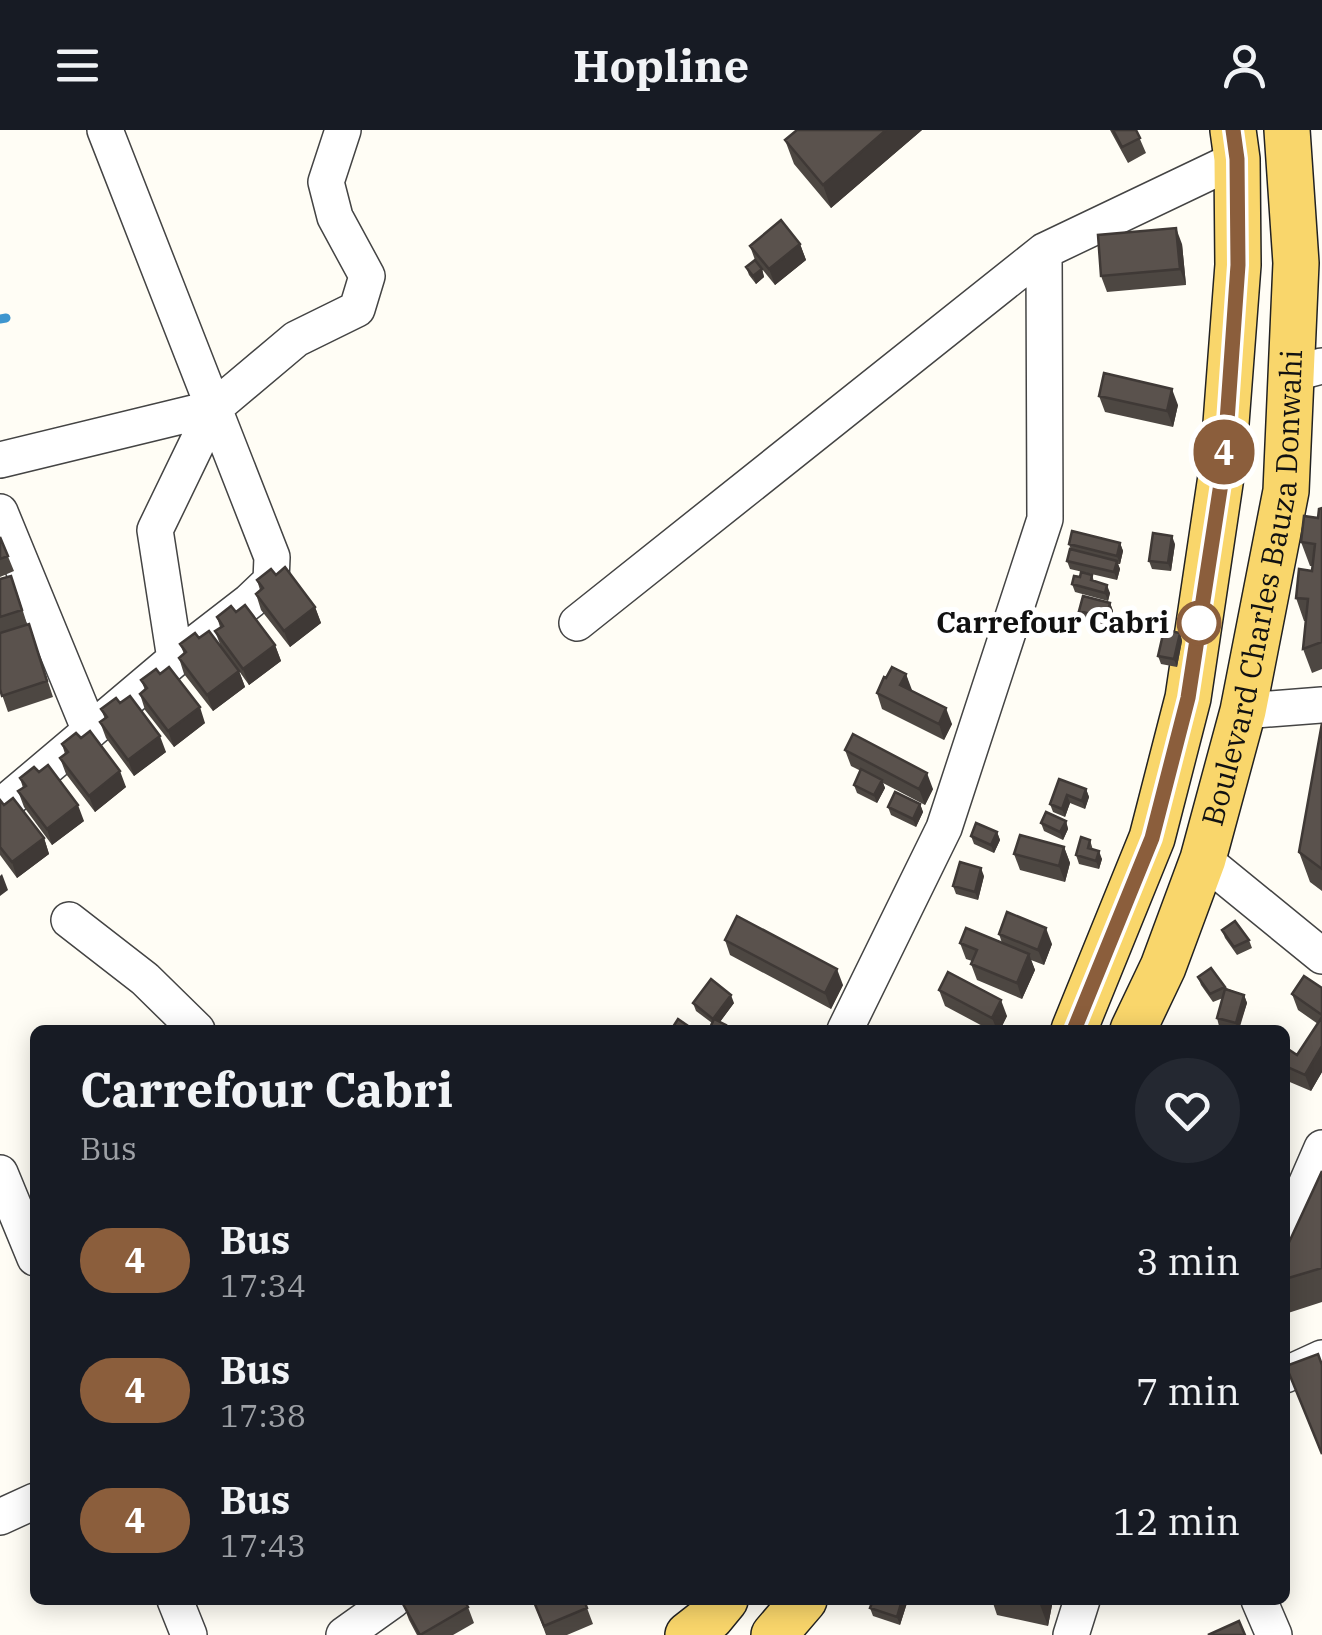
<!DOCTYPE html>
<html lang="fr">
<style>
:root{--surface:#171b24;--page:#242831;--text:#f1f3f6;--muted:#9ea1a6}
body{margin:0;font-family:"IBM Plex Serif",serif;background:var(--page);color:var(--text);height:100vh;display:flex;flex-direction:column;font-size:38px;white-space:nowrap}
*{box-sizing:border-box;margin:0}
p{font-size:32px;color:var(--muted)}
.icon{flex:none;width:55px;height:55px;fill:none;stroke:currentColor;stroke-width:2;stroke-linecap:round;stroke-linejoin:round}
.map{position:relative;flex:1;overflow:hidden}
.details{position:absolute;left:30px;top:895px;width:1260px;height:580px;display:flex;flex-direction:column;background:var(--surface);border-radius:15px;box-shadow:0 5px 25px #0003}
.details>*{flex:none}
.badge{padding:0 20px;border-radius:32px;font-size:35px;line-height:65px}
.map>.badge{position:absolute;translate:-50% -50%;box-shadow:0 0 0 5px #fff}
.round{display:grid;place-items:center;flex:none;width:105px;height:105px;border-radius:52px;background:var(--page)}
.head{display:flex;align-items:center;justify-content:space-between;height:170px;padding:0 50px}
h1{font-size:48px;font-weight:800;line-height:75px}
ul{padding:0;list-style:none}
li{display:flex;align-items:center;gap:30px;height:130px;padding:0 50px}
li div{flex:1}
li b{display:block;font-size:38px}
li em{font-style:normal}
li .badge{min-width:110px;font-weight:700;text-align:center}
header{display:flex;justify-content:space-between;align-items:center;height:130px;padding:0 50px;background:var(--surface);font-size:45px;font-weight:800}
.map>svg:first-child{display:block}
</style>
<header><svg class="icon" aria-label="menu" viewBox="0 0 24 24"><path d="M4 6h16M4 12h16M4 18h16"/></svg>Hopline<svg class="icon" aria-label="person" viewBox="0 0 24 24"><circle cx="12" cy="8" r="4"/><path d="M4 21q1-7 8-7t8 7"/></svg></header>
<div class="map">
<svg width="1322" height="1505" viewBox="0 0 1322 1505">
<rect width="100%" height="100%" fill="#fffdf5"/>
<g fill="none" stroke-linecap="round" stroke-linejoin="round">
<!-- stream -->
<path stroke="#3f96cf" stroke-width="9" d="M0,189L6,188"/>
<defs>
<path id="minor" d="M1291,244L1322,236
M0,330L214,278
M0,382L90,601
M577,493L1044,121L1237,29
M175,529L155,400L214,278L296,209L357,179L367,146L335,87L326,52L343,0
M1243,581L1322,575
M0,677L175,529L250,471L271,451L272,427L105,0
M1203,729L1322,826
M69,790L145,849L197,900
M845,900L944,698L1045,389L1044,121
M0,1043L35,1128
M1285,1103L1322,1018
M1285,1245L1322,1228
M0,1387L35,1371
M175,1470L189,1505
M1259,1470L1274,1505
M344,1505L393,1470
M1071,1505L1082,1470"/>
<g id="major">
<path d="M1074,900L1152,708L1188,568L1223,333L1238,135L1237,29L1233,0"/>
<path id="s1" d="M1133,900L1163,837L1203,729L1243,581L1286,361L1296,133L1287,0"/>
<path d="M688,1505L711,1487L725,1470"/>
<path d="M774,1505L804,1470"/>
</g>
</defs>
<!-- minor casing -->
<use href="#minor" stroke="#444" stroke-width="38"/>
<!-- major casing -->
<use href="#major" stroke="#222" stroke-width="48"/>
<!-- minor -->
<use href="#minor" stroke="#fff" stroke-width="35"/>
<!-- major -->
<use href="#major" stroke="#f9d66b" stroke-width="45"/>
</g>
<!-- wall -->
<path fill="#4d4742" d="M922,0L831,78L794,34L785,10Z
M1110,0H1136L1146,23L1128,33Z
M800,114L806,130L775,155L762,139L764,147L756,154L749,145L746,137L755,130L750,116Z
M1182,114L1186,155L1107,162L1101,146Z
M1099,266L1178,275L1173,297L1105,282Z
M1322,378V539L1312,543L1303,519L1306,491H1304L1296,468L1312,441V436H1310L1301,412L1318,388Z
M0,407L14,441L0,447Z
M1120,413L1123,421L1120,434H1118L1120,439L1117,450L1070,439L1067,431L1071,420L1069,414Z
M1175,414L1171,441L1152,439L1149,431Z
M276,445L315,477L321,493L290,517L261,480L256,464L260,460L257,450Z
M1092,445L1094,451L1110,463L1108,471L1075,462L1072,454L1080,447Z
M0,449L17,462L27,494H29L53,567L8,582L0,559Z
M1110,473L1113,481L1109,496L1082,489L1079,481Z
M236,482L275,515L281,531L249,555L239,541L245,557L213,581L184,544L179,528L184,524L180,514L199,508L221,517L215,501L220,497L217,487Z
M1180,503L1182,511L1177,537L1161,534L1158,526Z
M906,544L911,561L952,594L944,610L882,579L877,563L886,548Z
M141,550L205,593L174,617L145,580L140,564L145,560Z
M120,573L166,622L134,646L106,608L100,592L105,589L101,579Z
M1322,593V761L1310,752L1299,722Z
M81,608L126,657L95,682L66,644L60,628L65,624L62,614Z
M845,620L933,659L925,675L883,653L885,658L877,673L857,663L854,655L861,641L851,636Z
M20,648L84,691L52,715L24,677L18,661L23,658Z
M1059,649L1086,659L1089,667L1085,679L1070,673L1065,687L1053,682L1050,674Z
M0,670L4,675L44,708L49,724L17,748L0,725Z
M920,674L923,682L916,697L891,685L888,677Z
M1066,691L1068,699L1063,710L1044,701L1041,693Z
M997,702L1000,710L994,723L974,714L971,706Z
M1090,710L1093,720L1102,729L1099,739L1079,734L1076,725Z
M1064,717L1070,733L1065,752L1020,740L1014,724Z
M984,746L978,770L956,764L953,756Z
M1222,800L1249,810L1252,818L1237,825L1225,808Z
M999,804L1052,814L1044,835L1031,830L1035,840L1022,869L977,850L971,834L972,831L966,829L960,813H1002Z
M725,810L843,855L831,879L730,825Z
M1198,847L1244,865L1247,873L1239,900L1219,896L1217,888L1223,868L1213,872L1201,855Z
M1322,858V942L1311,961L1285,950V917L1297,925L1318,894L1298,880L1292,864Z
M939,860L1007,886L1000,900H990L945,876Z
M693,873H734L720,892L726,895L728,900H709L712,893L696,881Z
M1322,1041V1172L1285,1184V1121Z
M584,1470L593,1494L567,1505H546L534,1472Z
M992,1470H1053L1048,1496L997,1485Z
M907,1473L900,1495L873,1486L870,1478Z
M403,1474L468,1477L474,1493L453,1505H417L409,1490Z"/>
<!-- shaded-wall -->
<path fill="#3f3936" d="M886,0H922L831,78L823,55Z
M1176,98L1182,114L1186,155L1180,139Z
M800,114L806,130L775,155L769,139Z
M762,139L764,147L756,154L753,146Z
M1172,259L1178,275L1173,297L1167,281Z
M1172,406L1175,414L1171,441L1168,433Z
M1120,413L1123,421L1120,434L1117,426Z
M1117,431L1120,439L1117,450L1114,442Z
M1107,455L1110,463L1108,471L1105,463Z
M1110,473L1113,481L1109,496L1106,488Z
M315,477L321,493L290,517L284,501Z
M1180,503L1182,511L1177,537L1174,529Z
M275,515L281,531L249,555L243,539Z
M239,541L245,557L213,581L207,565Z
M906,544L912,560L906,571L900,555Z
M200,577L205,593L174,617L168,601Z
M946,578L952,594L944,610L939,594Z
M160,606L166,622L134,646L128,630Z
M120,641L126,657L95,682L89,666Z
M927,643L933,659L925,675L919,659Z
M882,650L885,658L877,673L874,665Z
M1086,659L1089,667L1085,679L1082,671Z
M1067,665L1070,673L1065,687L1062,679Z
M920,674L923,682L916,697L913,689Z
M78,675L84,691L52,715L47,699Z
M1066,691L1068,699L1063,710L1060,702Z
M997,702L1000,710L994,723L991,715Z
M44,708L49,724L17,748L12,732Z
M1064,717L1070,733L1065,752L1059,736Z
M1099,721L1102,729L1099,739L1096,731Z
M981,738L984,746L978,770L975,762Z
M2,744L8,760L0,766V746Z
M1046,798L1052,814L1044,835L1038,820Z
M1029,824L1035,840L1022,869L1017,853Z
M837,839L843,855L831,879L825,863Z
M731,865L734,873L716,897L713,889Z
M1244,865L1247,873L1238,900L1236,893Z
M1001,870L1007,886L1000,900H997L992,888Z
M1322,916V942L1311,961L1305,945Z
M902,1470H906L907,1473L900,1495L897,1487Z
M1040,1470H1053L1048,1496L1039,1472Z"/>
<!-- building -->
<path fill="#5a524d" stroke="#3f3936" stroke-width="2.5" d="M797,0H886L823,55L785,10Z
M1113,0H1136L1140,8L1122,17Z
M781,90L800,114L769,139L750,116Z
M1176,98L1180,139L1101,146L1098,105Z
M755,130L762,139L753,146L746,137Z
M1104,243L1172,259L1167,281L1099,266Z
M1322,378V512L1303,519L1308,469L1296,468L1299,439L1312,441L1315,414L1301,412L1304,386L1318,388L1319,379Z
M1072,401L1120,413L1117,426L1069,414Z
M1153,403L1172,406L1168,433L1149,431Z
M0,407L8,426L0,429Z
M1070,419L1117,431L1114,442L1067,431Z
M285,437L315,477L284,501L256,464L263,458L257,450L271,439L276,445Z
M1081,442L1092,445L1091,450L1107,455L1105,463L1072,454L1074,446L1080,447Z
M11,446L22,480L0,487V449Z
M1083,466L1110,473L1106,488L1079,481Z
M245,475L275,515L243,539L215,501L223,496L217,487L231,476L236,482Z
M29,494L47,551L2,566L0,559V503Z
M1164,500L1180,503L1174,529L1158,526Z
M209,501L239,541L207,565L179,528L186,522L180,514L195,503L199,508Z
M169,537L200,577L168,601L140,564L147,558L141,550L156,539L160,544Z
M892,537L906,544L900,555L946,578L939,594L877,563L884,547L886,548Z
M130,566L160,606L128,630L100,592L107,587L101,579L116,568L120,573Z
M1322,593V739L1299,722Z
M90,601L120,641L89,666L60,628L68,622L62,614L76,603L81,608Z
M853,604L927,643L919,659L845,620Z
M48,635L78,675L47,699L18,661L26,656L20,648L34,637L39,642Z
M861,639L882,650L874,665L854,655Z
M1059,649L1086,659L1082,671L1067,665L1062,679L1050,674Z
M895,662L920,674L913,689L888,677Z
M13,668L44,708L12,732L0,717V670L4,675Z
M1046,682L1066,691L1060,702L1041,693Z
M976,693L997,702L991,715L971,706Z
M1020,705L1064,717L1059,736L1014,724Z
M1081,707L1090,710L1088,718L1099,721L1096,731L1076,725Z
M960,732L981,738L975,762L953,756Z
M1007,782L1046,798L1038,820L999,804Z
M737,786L837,839L825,863L725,810Z
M1235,791L1249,810L1234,817L1222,800Z
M966,798L1029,824L1017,853L971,834L977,820L960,813Z
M1211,838L1225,857L1210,864L1198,847Z
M948,842L1001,870L992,888L939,860Z
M1304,846L1322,858V885L1292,864Z
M711,849L731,865L713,889L693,873Z
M1225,859L1244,865L1236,893L1217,888Z
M1322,887V916L1305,945L1285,936V917L1297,925Z
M678,889L694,900H671Z
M714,889L726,895L724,900H709Z
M1322,1041V1138L1285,1149V1121Z
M1318,1224L1322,1235V1324L1286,1236Z
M410,1470H464L468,1477L420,1505L403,1474Z
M539,1470H584L587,1478L544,1496L534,1472Z
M873,1470H902L897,1487L870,1478Z
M1239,1491L1245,1505H1208Z"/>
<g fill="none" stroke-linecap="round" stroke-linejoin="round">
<defs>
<path id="line" d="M1074,900L1152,708L1188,568L1224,334L1238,135L1237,29L1233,0"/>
</defs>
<!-- line casing -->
<use href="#line" stroke="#fff" stroke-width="22"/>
<!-- line -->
<use href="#line" stroke="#8b5e3c" stroke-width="15"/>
</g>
<!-- markers -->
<circle fill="#fff" stroke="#8b5e3c" stroke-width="5" cx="1199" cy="493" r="20"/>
<g text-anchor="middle" stroke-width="10" stroke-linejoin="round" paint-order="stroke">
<!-- street labels -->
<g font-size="30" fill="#111" stroke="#fff">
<text dy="10" stroke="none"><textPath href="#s1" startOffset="462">Boulevard Charles Bauza Donwahi</textPath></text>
</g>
<!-- stop labels -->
<g font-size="30" font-weight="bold" fill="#111" stroke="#fff" text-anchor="end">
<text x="1169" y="503">Carrefour Cabri</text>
</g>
</g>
</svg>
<b class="badge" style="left:1224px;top:322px;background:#8b5e3c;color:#fff">4</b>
<section class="details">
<div class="head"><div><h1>Carrefour Cabri</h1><p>Bus</p></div><a class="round"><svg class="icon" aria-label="heart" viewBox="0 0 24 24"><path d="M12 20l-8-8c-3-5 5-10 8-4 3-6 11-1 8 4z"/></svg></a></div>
<ul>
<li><span class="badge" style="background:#8b5e3c;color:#fff">4</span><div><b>Bus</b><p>17:34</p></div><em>3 min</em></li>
<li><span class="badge" style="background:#8b5e3c;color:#fff">4</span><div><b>Bus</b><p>17:38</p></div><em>7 min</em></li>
<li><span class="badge" style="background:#8b5e3c;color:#fff">4</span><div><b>Bus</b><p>17:43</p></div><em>12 min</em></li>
</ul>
</section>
</div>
